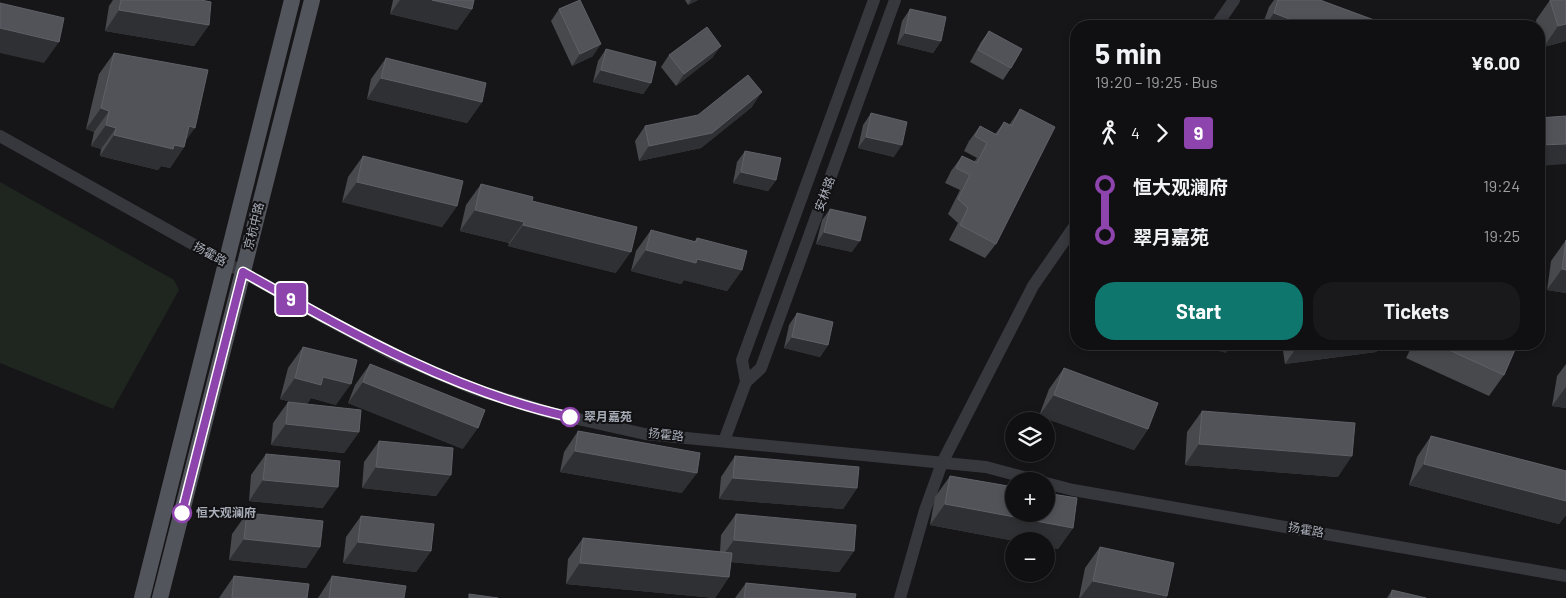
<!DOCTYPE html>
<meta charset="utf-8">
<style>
:root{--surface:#101012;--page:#19191b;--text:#f1f3f6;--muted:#9c9d9f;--line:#303032;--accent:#0f766e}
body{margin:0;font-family:Barlow,"Noto Sans SC",sans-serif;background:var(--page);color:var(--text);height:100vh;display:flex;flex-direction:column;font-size:19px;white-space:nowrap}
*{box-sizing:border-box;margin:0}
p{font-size:16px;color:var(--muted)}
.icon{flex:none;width:28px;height:28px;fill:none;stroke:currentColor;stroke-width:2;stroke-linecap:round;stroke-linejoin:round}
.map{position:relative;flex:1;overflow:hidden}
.details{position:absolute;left:1070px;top:20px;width:475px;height:330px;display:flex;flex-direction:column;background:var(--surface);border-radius:20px;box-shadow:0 2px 8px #0003,0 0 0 1px var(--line)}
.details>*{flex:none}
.badge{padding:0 10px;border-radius:4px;font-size:18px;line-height:32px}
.fabs{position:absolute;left:1005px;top:412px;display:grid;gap:10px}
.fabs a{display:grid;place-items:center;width:50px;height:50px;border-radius:50%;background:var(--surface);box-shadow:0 2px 8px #0003,0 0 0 1px var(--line);font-size:25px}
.map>.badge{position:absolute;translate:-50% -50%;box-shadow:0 0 0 2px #fff}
.legs{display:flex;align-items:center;gap:8px;height:55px;padding:0 25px;font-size:16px}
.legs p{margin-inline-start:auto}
.head{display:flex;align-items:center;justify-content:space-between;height:85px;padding:0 25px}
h1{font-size:28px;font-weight:700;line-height:38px}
.button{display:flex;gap:10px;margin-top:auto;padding:10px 25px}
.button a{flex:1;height:58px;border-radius:20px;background:var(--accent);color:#fff;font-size:20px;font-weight:700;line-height:58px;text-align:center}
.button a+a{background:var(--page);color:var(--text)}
ul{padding:0 25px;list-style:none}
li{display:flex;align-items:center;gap:18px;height:50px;font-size:19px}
li i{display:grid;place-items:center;width:8px;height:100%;margin:0 6px;background:currentColor}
li i::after{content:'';width:12px;height:12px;margin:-6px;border:4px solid;border-radius:50%;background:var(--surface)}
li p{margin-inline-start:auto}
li:first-child i{background:linear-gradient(#0000 50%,currentColor 0)}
li:last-child i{background:linear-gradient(currentColor 50%,#0000 0)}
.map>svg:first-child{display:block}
</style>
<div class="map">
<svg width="1566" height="598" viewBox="0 0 1566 598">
<rect width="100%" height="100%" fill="#161618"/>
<!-- green -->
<path fill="#1e261f" d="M0,182L174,280L179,290L113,409L0,363Z"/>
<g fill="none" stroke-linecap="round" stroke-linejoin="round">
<!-- minor -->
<path stroke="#37383d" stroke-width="12" d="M1216,26L1234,0
M0,136L321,316L394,355L474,389L551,413L645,434L986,467L1038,481
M746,382L742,360L874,0
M724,441L746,382L761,368L895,0
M1046,483L1073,490L1566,576
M900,598L925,510L942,463L1033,286L1076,224"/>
<!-- major -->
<path stroke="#53555c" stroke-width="16" d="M142,598L292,0
M160,598L312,0"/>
</g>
<!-- wall -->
<path fill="#47494d" d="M113,0H201L209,25L194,46L105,31L109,6Z
M393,0H474L472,9L457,30L390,14Z
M685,0H698L688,5Z
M1274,0H1320L1385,26H1262L1269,7Z
M1550,0H1566V41L1544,47L1541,37V56L1539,60V26H1537L1536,20Z
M559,9L593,56L572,66L551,21Z
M910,9L941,41L933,53L897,44L902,21Z
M989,31L1011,68L1003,80L970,62L981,42Z
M606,49L651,83L643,94L593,82L598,61Z
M114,53L186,140L184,147L170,168L161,166L158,170L100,156L101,149L91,146L94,132L86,129L99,74Z
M669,55L713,57L676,86L661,67Z
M386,58L482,102L467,123L367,99L371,79Z
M752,107L701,148L639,161L635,141L645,126Z
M1020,109L996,244L985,258L949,240L958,223L948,214L960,190L945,183L951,171L962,156L974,162L977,158L964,151L969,141L980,126L995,134L1004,122L1009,125Z
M871,113L894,157L858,148L863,125Z
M745,151L776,180L768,191L733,183L737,162Z
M363,156L457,206L442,227L342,202L348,177Z
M481,184L616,273L508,246L509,243L460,231L466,205Z
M830,209L852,252L816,244L822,220Z
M651,230L694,242L697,238L742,270L727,291L684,280L681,284L631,271L636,251Z
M1566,240V293L1547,290L1551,261Z
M797,313L828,345L820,357L784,348L789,325Z
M1282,344H1382L1376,352L1285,364Z
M1413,344H1514L1504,375L1489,396L1406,358Z
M303,347L336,405L311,398L307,404L359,432L344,453L271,445L273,423L288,402L295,403L280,399L288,368Z
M370,364L463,449L348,403L355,385Z
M1566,364V408L1552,406L1557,376Z
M1064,368L1148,429L1134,450L1039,416L1049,389Z
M1202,411L1338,477L1185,465L1187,432Z
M578,431L682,493L560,472L564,452Z
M1431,436L1566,471V515L1559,524L1409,485L1417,457Z
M379,441L451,475L436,496L362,488L364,462Z
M266,454L323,508L249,501L251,475Z
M735,456L857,488L843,509L719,499L721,477Z
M950,476L1014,487V514H1046V493L1077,498L1073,528L1058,549L1046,547V541H1015L930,525L935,497Z
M247,513L320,547L306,568L229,560L232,534Z
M736,514L854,551L839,572L731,562L729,577L715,598L566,584L568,559L583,538L720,552L721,535Z
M361,516L431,551L416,572L343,563L346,537Z
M1100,547L1167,596L1166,598H1079L1085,568Z
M234,576L307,598H219Z
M332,576L404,598H318Z
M746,583L855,598H735Z
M1392,590L1391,598H1387Z"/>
<!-- shaded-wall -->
<path fill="#2f3033" d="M400,0H432L472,9L457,30L390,14Z
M691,0H698L688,5Z
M119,10L209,25L194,46L105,31Z
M1274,13L1307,26H1265Z
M1566,24V41L1544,47L1558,26Z
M0,28L59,42L44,63L0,53Z
M905,33L941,41L933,53L897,44Z
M601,44L593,56L572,66L580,54Z
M721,46L713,57L676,86L684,74Z
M601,70L651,83L643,94L593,82Z
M381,78L482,102L467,123L367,99Z
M762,92L752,107L701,148L639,161L649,146Z
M101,108L109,111L94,132L86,129Z
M106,125L116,128L101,149L91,146Z
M189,126L195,128L182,146L184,147L170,168L161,166L158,170L100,156L114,135Z
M866,137L902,145L894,157L858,148Z
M1566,144V164L1539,166V145Z
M741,172L776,180L768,191L733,183Z
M357,182L457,206L442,227L342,202Z
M475,210L524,222L509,243L460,231Z
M523,225L631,252L616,273L508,246Z
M824,232L860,241L852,252L816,244Z
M646,250L697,259L742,270L727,291L684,280L681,284L631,271Z
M1562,269L1566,270V293L1547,290Z
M792,337L828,345L820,357L784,348Z
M1193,344H1233L1226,353Z
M1299,344H1382L1376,352L1285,364Z
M323,377L351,384L336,405L311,398L306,406L280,399L295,378Z
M363,382L478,428L463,449L348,403Z
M1566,387V408L1552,406Z
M1054,395L1148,429L1134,450L1039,416Z
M286,424L359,432L344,453L271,445Z
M1199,444L1352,456L1338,477L1185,465Z
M575,451L697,473L682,493L560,472Z
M1424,464L1566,501V515L1559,524L1409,485Z
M376,467L451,475L436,496L362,488Z
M733,478L857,488L843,509L719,499Z
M263,480L338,487L323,508L249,501Z
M945,504L1073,528L1058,549L1046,547V541H1015L930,525Z
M244,539L320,547L306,568L229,560Z
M734,540L854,551L839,572L719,561Z
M358,542L431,551L416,572L343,563Z
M580,563L729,577L715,598L566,584Z
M1093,581L1167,596L1166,598H1080Z"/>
<!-- building -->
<path fill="#525359" stroke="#5f6168" d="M121,0H201L211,2L209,25L119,10Z
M432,0H474L472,9Z
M580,0L601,44L580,54L559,9Z
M1278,0H1320L1385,24V26H1307L1274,13Z
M1550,0H1566V24L1558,26Z
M0,3L64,18L59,42L0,28Z
M910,9L946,17L941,41L905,33Z
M1538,26H1540L1541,56L1539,57Z
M707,27L721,46L684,74L669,55Z
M989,31L1022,49L1011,68L978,50Z
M606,49L656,62L651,83L601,70Z
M114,53L208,70L195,128L189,126L184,147L174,145L173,149L114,135L116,128L106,125L109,111L101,108Z
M386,58L486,83L482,102L381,78Z
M748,75L762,92L712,133L649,146L645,126L698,115Z
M1020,109L1055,127L996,244L960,225L968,208L958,199L970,175L956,168L962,156L977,163L987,143L975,136L980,126L997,135L1004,122L1012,126Z
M871,113L907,122L902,145L866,137Z
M1566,116V144L1539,145V118Z
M745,151L781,158L776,180L741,172Z
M363,156L463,181L457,206L357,182Z
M481,184L533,197L532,201L637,227L631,252L523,225L524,222L475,210Z
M830,209L866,217L860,241L824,232Z
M651,230L696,242L697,238L747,251L742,270L697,259L696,263L646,250Z
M1566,240V270L1562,269Z
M797,313L833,322L828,345L792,337Z
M1436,344H1514L1517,345L1504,375Z
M303,347L357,360L351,384L323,377L321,385L295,378Z
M370,364L485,410L478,428L363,382Z
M1064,368L1158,403L1148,429L1054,395Z
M288,402L361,410L359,432L286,424Z
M1202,411L1355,423L1352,456L1199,444Z
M578,431L700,453L697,473L575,451Z
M1431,436L1566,471V501L1424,464Z
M379,441L453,448L451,475L376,467Z
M266,454L340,461L338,487L263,480Z
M735,456L859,467L857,488L733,478Z
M950,476L1014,487V514H1046V493L1077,498L1073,528L945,504Z
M247,513L323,521L320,547L244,539Z
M736,514L856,525L854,551L734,540Z
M361,516L434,524L431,551L358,542Z
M583,538L732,553L729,577L580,563Z
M1100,547L1174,563L1167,596L1093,581Z
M234,576L309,584L307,598H232Z
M332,576L406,586L404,598H329Z
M746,583L856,594L855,598H744Z
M1392,590L1426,598H1391Z
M469,594L498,598H469Z"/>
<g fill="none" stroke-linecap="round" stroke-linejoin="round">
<defs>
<path id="line-1" d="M182,513L243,272C348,331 451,391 570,417"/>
</defs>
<!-- line-1 casing -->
<use href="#line-1" stroke="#fff" stroke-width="11"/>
<!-- line-1 -->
<use href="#line-1" stroke="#8e44ad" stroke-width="8"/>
</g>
<!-- markers -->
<g fill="#fff" stroke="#8e44ad" stroke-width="2.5">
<circle cx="570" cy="417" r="9"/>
<circle cx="182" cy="513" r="9"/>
</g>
<g text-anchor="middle" stroke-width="4" stroke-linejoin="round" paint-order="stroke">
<!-- street labels -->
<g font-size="12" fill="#a8adb8" stroke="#111113">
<text transform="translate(825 194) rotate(-70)" y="4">安林路</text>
<text transform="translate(254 226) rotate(-76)" y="4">京杭中路</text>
<text transform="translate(210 254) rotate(29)" y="4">扬霍路</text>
<text transform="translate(666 435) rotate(6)" y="4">扬霍路</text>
<text transform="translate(1306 530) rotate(10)" y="4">扬霍路</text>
</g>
<!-- stop labels -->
<g font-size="12" font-weight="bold" fill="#a8adb8" stroke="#111113" text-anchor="start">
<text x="584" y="421">翠月嘉苑</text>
<text x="196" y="517">恒大观澜府</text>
</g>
</g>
</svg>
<div class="fabs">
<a><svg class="icon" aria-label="layers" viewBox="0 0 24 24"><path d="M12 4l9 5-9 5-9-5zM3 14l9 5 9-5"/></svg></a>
<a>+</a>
<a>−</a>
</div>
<b class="badge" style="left:291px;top:299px;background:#8e44ad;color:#fff">9</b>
<section class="details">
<div class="head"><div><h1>5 min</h1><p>19:20 – 19:25 · Bus</p></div><b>¥6.00</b></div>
<div class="legs"><svg class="icon" aria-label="walk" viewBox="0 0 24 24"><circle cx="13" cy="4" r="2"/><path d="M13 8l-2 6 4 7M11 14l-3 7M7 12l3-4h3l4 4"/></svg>4<svg class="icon" aria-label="forward" viewBox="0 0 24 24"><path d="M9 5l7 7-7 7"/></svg><b class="badge" style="background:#8e44ad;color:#fff">9</b></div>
<ul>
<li><i style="color:#8e44ad"></i><b>恒大观澜府</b><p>19:24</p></li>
<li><i style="color:#8e44ad"></i><b>翠月嘉苑</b><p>19:25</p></li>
</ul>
<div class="button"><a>Start</a><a>Tickets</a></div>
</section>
</div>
